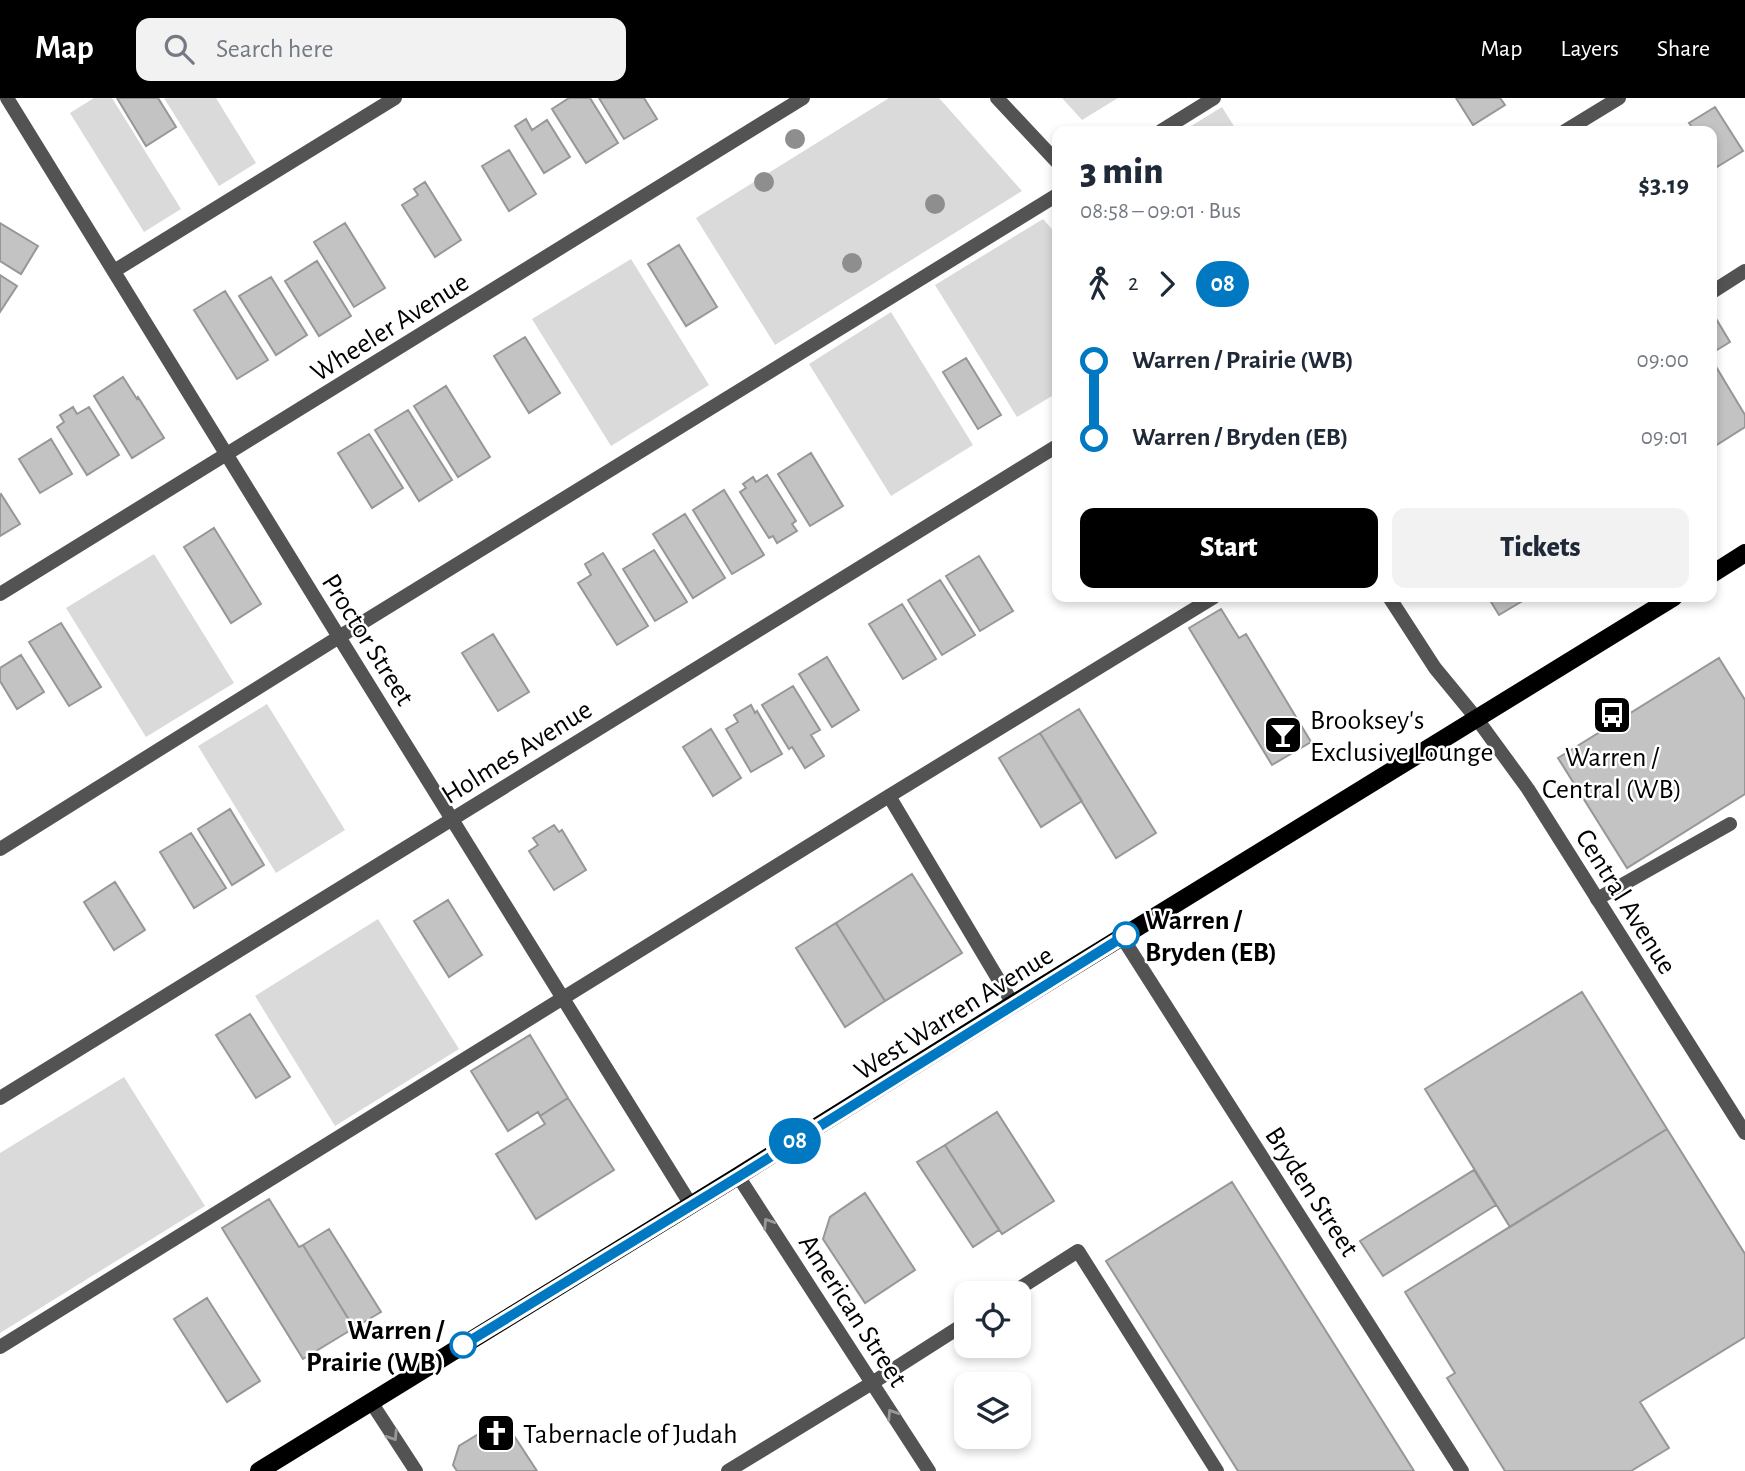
<!DOCTYPE html>
<meta charset="utf-8">
<style>
:root{--surface:#fff;--page:#f2f2f3;--text:#1f2937;--muted:#747a83;--accent:#000}
body{margin:0;font-family:"Alegreya Sans",sans-serif;background:var(--page);color:var(--text);height:100vh;display:flex;flex-direction:column;font-size:26px;white-space:nowrap}
*{box-sizing:border-box;margin:0}
p{font-size:23px;color:var(--muted)}
.icon{flex:none;width:38px;height:38px;fill:none;stroke:currentColor;stroke-width:2;stroke-linecap:round;stroke-linejoin:round}
.map{position:relative;flex:1;overflow:hidden}
.details{position:absolute;left:1052px;top:28px;width:665px;height:476px;display:flex;flex-direction:column;background:var(--surface);border-radius:14px;box-shadow:0 4px 10px #0003}
.details>*{flex:none}
.badge{padding:0 14px;border-radius:23px;font-size:24px;line-height:46px}
.controls{position:absolute;left:954px;top:1183px;display:grid;gap:14px}
.controls a{display:grid;place-items:center;width:77px;height:77px;border-radius:14px;background:var(--surface);box-shadow:0 4px 10px #0003;font-size:35px}
.map>.badge{position:absolute;translate:-50% -50%;box-shadow:0 0 0 4px #fff}
.legs{display:flex;align-items:center;gap:10px;height:77px;padding:0 28px;font-size:23px}
.legs p{margin-inline-start:auto}
.summary{display:flex;align-items:center;justify-content:space-between;height:119px;padding:0 28px}
h1{font-size:38px;font-weight:800;line-height:52px}
.action{display:flex;gap:14px;margin-top:auto;padding:14px 28px}
.action a{flex:1;height:80px;border-radius:14px;background:var(--accent);color:#fff;font-size:28px;font-weight:800;line-height:80px;text-align:center}
.action a+a{background:var(--page);color:var(--text)}
ul{padding:0 28px;list-style:none}
li{display:flex;align-items:center;gap:24px;height:77px;font-size:26px}
li i{display:grid;place-items:center;width:10px;height:100%;margin:0 9px;background:currentColor}
li i::after{content:'';width:18px;height:18px;margin:-9px;border:5px solid;border-radius:50%;background:var(--surface)}
li p{margin-inline-start:auto}
li:first-child i{background:linear-gradient(#0000 50%,currentColor 0)}
li:last-child i{background:linear-gradient(currentColor 50%,#0000 0)}
header{display:flex;align-items:center;gap:42px;box-sizing:border-box;height:98px;padding:0 35px;background:var(--accent);color:#fff}
header strong{font-size:33px}
nav{display:flex;gap:38px;margin-inline-start:auto;font-size:24px}
.search{width:490px;height:63px;background:var(--page);display:flex;align-items:center;gap:18px;box-sizing:border-box;padding:0 24px;border-radius:14px;color:var(--muted);font-size:26px}
.map>svg:first-child{display:block}
</style>
<header>
<strong>Map</strong>
<div class="search"><svg class="icon" aria-label="search" viewBox="0 0 24 24"><circle cx="10" cy="10" r="6"/><path d="M15 15l6 6"/></svg>Search here</div>
<nav><a>Map</a><a>Layers</a><a>Share</a></nav>
</header>
<div class="map">
<svg width="1745" height="1373" viewBox="0 0 1745 1373">
<rect width="100%" height="100%" fill="#fff"/>
<!-- green -->
<path fill="#dadada" d="M94,0H112L181,111L144,134L70,15Z
M164,0H216L256,65L219,88Z
M889,0H939L1022,93L775,247L696,120Z
M1062,0H1118L1082,22Z
M1222,9L1237,33H1183Z
M1043,121L1057,137V295L1017,319L935,187Z
M631,161L709,287L611,348L532,221Z
M891,214L973,347L891,398L809,266Z
M154,456L234,585L146,639L66,510Z
M267,606L345,732L276,775L198,648Z
M378,821L459,951L335,1028L255,898Z
M124,979L205,1108L0,1235V1055Z"/>
<!-- building -->
<path fill="#c3c3c3" stroke="#979797" stroke-width="2" d="M117,0H158L176,29L146,48Z
M569,0H590L618,45L586,65L552,11Z
M599,0H644L657,21L624,41Z
M1456,0H1500L1505,7L1473,27Z
M1715,9L1743,53L1717,69L1712,61V33H1695L1689,25Z
M526,21L532,32L547,22L570,59L544,75L515,28Z
M509,52L536,96L509,113L482,68Z
M425,84L461,142L435,159L402,107L418,97L414,91Z
M0,125L38,148L21,176L0,163Z
M345,125L385,190L354,209L314,144Z
M679,147L717,209L686,228L648,166Z
M317,163L351,218L319,238L285,183Z
M0,177L17,188L0,214Z
M271,179L307,237L276,257L239,198Z
M225,193L268,262L237,281L194,212Z
M1712,214L1730,244L1712,255Z
M525,239L560,295L529,315L494,258Z
M966,260L1001,317L978,331L943,274Z
M1712,262L1745,317V329L1712,350Z
M123,279L137,301L138,299L164,340L132,360L94,298Z
M446,288L490,359L458,379L414,308Z
M73,309L77,316L89,309L119,357L87,377L57,329L64,324L60,317Z
M408,312L452,382L419,403L375,332Z
M369,336L403,390L372,410L338,355Z
M51,341L72,376L40,395L19,361Z
M811,355L843,408L810,428L778,376Z
M767,377L796,423L792,426L797,433L777,445L773,438L769,440L740,394L746,390L743,386L753,379L756,384Z
M724,392L764,457L732,476L693,412Z
M1,396L20,426L0,438V397Z
M685,416L725,480L693,500L653,436Z
M214,430L261,506L231,525L184,449Z
M654,452L687,504L655,523L623,471Z
M603,455L648,528L617,547L578,485L591,477L585,466Z
M979,458L1013,513L980,533L946,478Z
M940,482L975,537L942,557L908,502Z
M1488,499H1529L1499,517Z
M902,506L936,561L903,581L869,526Z
M1221,511L1239,540L1246,536L1311,644L1272,667L1189,530Z
M61,525L101,589L69,608L29,544Z
M493,536L529,594L498,613L462,555Z
M21,557L44,594L17,611L0,583V570Z
M827,559L859,612L832,629L799,576Z
M1719,560L1745,602V696L1627,770L1558,660Z
M793,588L820,632L811,637L824,658L805,670L792,649L789,651L762,607Z
M751,607L755,615L757,613L782,656L751,674L726,631L738,624L734,617Z
M1079,611L1156,735L1116,760L1040,635Z
M711,631L741,680L713,698L683,649Z
M1040,635L1082,703L1041,729L999,660Z
M230,711L264,767L232,787L198,731Z
M554,727L559,734L562,732L586,772L554,792L529,753L538,747L533,740Z
M191,735L226,790L194,810L160,754Z
M912,776L962,855L885,903L836,825Z
M115,784L145,832L114,852L84,804Z
M448,802L482,857L449,879L414,823Z
M836,825L885,903L845,929L796,850Z
M1582,894L1667,1031L1510,1129L1425,991Z
M250,916L290,979L256,1000L216,937Z
M530,937L568,1000L540,1018L538,1014L508,1033L471,973Z
M568,1000L614,1072L536,1121L496,1056L545,1026L540,1018Z
M997,1014L1054,1103L1002,1136L945,1047Z
M1667,1031L1745,1156V1239L1640,1304L1669,1350L1631,1373H1505L1447,1280L1455,1275L1405,1194Z
M945,1047L999,1132L973,1149L917,1064Z
M1474,1072L1496,1107L1383,1178L1360,1143Z
M1232,1084L1414,1373H1238L1106,1163Z
M865,1095L915,1172L865,1205L823,1141L830,1119Z
M269,1101L299,1149L303,1147L354,1230L303,1261L222,1130Z
M329,1131L381,1214L354,1230L303,1147Z
M207,1200L260,1283L227,1304L174,1221Z
M503,1321L537,1373H457L453,1367L459,1348Z"/>
<g fill="none" stroke-linecap="round" stroke-linejoin="round">
<!-- service -->
<path stroke="#535353" stroke-width="14" d="M1161,33L1214,0
M114,173L395,0
M1712,194L1745,173
M889,698L1013,906
M0,751L339,539L1057,97
M1597,801L1730,726
M1012,1195L1078,1153L1217,1373
M0,1249L889,698L1214,499
M728,1373L872,1285L966,1225"/>
<!-- minor -->
<path stroke="#535353" stroke-width="14" d="M7,0L339,539L691,1107
M997,0L1057,64
M1565,33L1619,0
M0,496L803,0
M1389,499L1435,570L1477,621L1528,691L1745,1035
M1122,839L1462,1373
M0,1000L1057,348
M738,1078L929,1373
M371,1304L416,1373"/>
<!-- primary -->
<path stroke="#000" stroke-width="18" d="M1712,476L1745,455
M259,1373L738,1078L1013,906L1674,499"/>
</g>
<!-- trees -->
<g fill="#8e8e8e">
<circle cx="795" cy="41" r="10"/>
<circle cx="764" cy="84" r="10"/>
<circle cx="935" cy="106" r="10"/>
<circle cx="852" cy="165" r="10"/>
</g>
<!-- one-way arrows -->
<defs><path id="oneway-chevron" d="M-2-3.5L2.5 0L-2 3.5" fill="none" stroke-width="1.6" stroke-linecap="round" stroke-linejoin="round" transform="scale(1.75)"/></defs>
<g stroke="#989898">
<use href="#oneway-chevron" transform="translate(768 1125) rotate(-123)"/>
<use href="#oneway-chevron" transform="translate(892 1316) rotate(-123)"/>
<use href="#oneway-chevron" transform="translate(393 1338) rotate(57)"/>
</g>
<g fill="none" stroke-linecap="round" stroke-linejoin="round">
<defs>
<path id="line-1" d="M463,1247L738,1079L1126,837"/>
</defs>
<!-- line-1 casing -->
<use href="#line-1" stroke="#fff" stroke-width="16"/>
<!-- line-1 -->
<use href="#line-1" stroke="#0079c2" stroke-width="10"/>
</g>
<!-- icons -->
<defs>
<symbol id="bus-square" viewBox="-11 -11 22 22"><rect x="-9" y="-9" width="18" height="18" rx="4" fill="#000" stroke="#fff"/><path d="M-5-6H5V4H4V6H2V4H-2V6H-4V4H-5ZM-3.5-4V0h7V-4ZM-3.5 1.2v1.5H-2V1.2ZM2 1.2v1.5H3.5V1.2Z" fill="#fff"/></symbol>
<symbol id="bar-square" viewBox="-11 -11 22 22"><rect x="-9" y="-9" width="18" height="18" rx="4" fill="#000" stroke="#fff"/><path d="M-6-5H6L.8 .8V4.5H3.5V6h-7V4.5H-.8V.8Z" fill="#fff"/></symbol>
<symbol id="church-square" viewBox="-11 -11 22 22"><rect x="-9" y="-9" width="18" height="18" rx="4" fill="#000" stroke="#fff"/><path d="M-1.2-6h2.4v3.5h3.3v2.4h-3.3V6h-2.4V-.1h-3.3v-2.4h3.3Z" fill="#fff"/></symbol>
</defs>
<g fill-rule="evenodd">
<use href="#bus-square" x="1590" y="595" width="44" height="44"/>
<use href="#bar-square" x="1261" y="615" width="44" height="44"/>
<use href="#church-square" x="474" y="1313" width="44" height="44"/>
</g>
<!-- markers -->
<g fill="#fff" stroke="#0079c2" stroke-width="3.5">
<circle cx="1126" cy="837" r="12"/>
<circle cx="463" cy="1247" r="12"/>
</g>
<g text-anchor="middle" stroke-width="5" stroke-linejoin="round" paint-order="stroke">
<!-- street labels -->
<g font-size="28" fill="#000" stroke="#fff">
<text transform="translate(389 228) rotate(-32)" y="10">Wheeler Avenue</text>
<text transform="translate(369 541) rotate(58)" y="10">Proctor Street</text>
<text transform="translate(516 653) rotate(-32)" y="10">Holmes Avenue</text>
<text transform="translate(1627 803) rotate(58)" y="10">Central Avenue</text>
<text transform="translate(953 914) rotate(-32)" y="10">West Warren Avenue</text>
<text transform="translate(1313 1093) rotate(57)" y="10">Bryden Street</text>
<text transform="translate(854 1212) rotate(57)" y="10">American Street</text>
</g>
<!-- poi labels -->
<g font-size="28" fill="#000" stroke="#fff" text-anchor="start">
<text x="1310" y="631">Brooksey's<tspan x="1310" dy="32">Exclusive Lounge</tspan></text>
<text x="1612" y="668" text-anchor="middle">Warren /<tspan x="1612" dy="32">Central (WB)</tspan></text>
<text x="523" y="1345">Tabernacle of Judah</text>
</g>
<!-- stop labels -->
<g font-size="28" font-weight="bold" fill="#000" stroke="#fff" text-anchor="start">
<text x="1145" y="831">Warren /<tspan x="1145" dy="32">Bryden (EB)</tspan></text>
<text x="444" y="1241" text-anchor="end">Warren /<tspan x="444" dy="32">Prairie (WB)</tspan></text>
</g>
</g>
</svg>
<div class="controls">
<a><svg class="icon" aria-label="locate" viewBox="0 0 24 24"><circle cx="12" cy="12" r="6"/><path d="M12 2v4M12 18v4M2 12h4M18 12h4"/></svg></a>
<a><svg class="icon" aria-label="layers" viewBox="0 0 24 24"><path d="M12 4l9 5-9 5-9-5zM3 14l9 5 9-5"/></svg></a>
</div>
<b class="badge" style="left:795px;top:1043px;background:#0079c2;color:#fff">08</b>
<section class="details">
<div class="summary"><div><h1>3 min</h1><p>08:58 – 09:01 · Bus</p></div><b>$3.19</b></div>
<div class="legs"><svg class="icon" aria-label="walk" viewBox="0 0 24 24"><circle cx="13" cy="4" r="2"/><path d="M13 8l-2 6 4 7M11 14l-3 7M7 12l3-4h3l4 4"/></svg>2<svg class="icon" aria-label="forward" viewBox="0 0 24 24"><path d="M9 5l7 7-7 7"/></svg><b class="badge" style="background:#0079c2;color:#fff">08</b></div>
<ul>
<li><i style="color:#0079c2"></i><b>Warren / Prairie (WB)</b><p>09:00</p></li>
<li><i style="color:#0079c2"></i><b>Warren / Bryden (EB)</b><p>09:01</p></li>
</ul>
<div class="action"><a>Start</a><a>Tickets</a></div>
</section>
</div>
